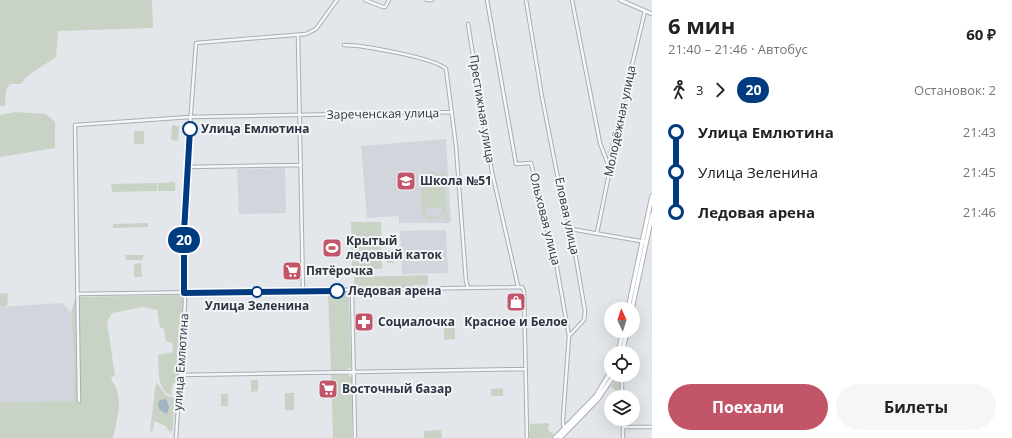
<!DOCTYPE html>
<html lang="ru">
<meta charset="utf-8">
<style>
:root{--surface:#fff;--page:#f6f6f6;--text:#222;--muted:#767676;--accent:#c25568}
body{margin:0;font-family:"Open Sans",sans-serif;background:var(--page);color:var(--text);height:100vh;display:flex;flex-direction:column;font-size:15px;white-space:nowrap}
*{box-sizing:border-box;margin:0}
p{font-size:13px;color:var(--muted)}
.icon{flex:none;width:22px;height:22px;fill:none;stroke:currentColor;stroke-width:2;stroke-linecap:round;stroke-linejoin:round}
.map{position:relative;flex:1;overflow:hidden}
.sheet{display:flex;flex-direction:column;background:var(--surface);width:360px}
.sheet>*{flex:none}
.badge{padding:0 8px;border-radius:13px;font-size:14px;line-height:26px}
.needle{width:26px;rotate:356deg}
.controls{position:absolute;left:604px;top:302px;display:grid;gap:8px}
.controls a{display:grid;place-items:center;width:36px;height:36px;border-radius:50%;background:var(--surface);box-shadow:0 4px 16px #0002;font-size:20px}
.map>.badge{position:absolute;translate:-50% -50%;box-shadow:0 0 0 2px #fff}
.legs{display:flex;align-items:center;gap:6px;height:44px;padding:0 16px;font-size:13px}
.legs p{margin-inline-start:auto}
.head{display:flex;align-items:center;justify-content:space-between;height:68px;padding:0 16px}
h1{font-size:22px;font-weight:700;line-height:30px}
.button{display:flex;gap:8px;margin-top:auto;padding:8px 16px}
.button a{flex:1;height:46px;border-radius:24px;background:var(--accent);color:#fff;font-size:16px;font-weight:700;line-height:46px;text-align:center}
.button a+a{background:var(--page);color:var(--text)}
ul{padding:0 16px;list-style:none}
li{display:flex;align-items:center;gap:14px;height:40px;font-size:15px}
li i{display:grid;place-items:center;width:6px;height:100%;margin:0 5px;background:currentColor}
li i::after{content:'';width:10px;height:10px;margin:-5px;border:3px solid;border-radius:50%;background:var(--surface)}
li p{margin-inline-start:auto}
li:first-child i{background:linear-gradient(#0000 50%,currentColor 0)}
li:last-child i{background:linear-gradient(currentColor 50%,#0000 0)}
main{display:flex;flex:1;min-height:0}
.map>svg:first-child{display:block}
</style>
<main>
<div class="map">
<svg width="652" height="438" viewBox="0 0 652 438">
<rect width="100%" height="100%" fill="#e3e6ea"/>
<!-- built -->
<path fill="#d2d5dc" d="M446,139L451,223H399V216L367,218L361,146Z
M285,168L286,213L239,214L237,169Z
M446,230L448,273L402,274L400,231Z
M62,303L71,312L74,361L73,401L0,402V307Z"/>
<!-- green -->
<path fill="#c9d3c5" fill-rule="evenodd" d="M0,0H152L153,28L58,31L56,57L26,77L21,84H10L6,90L5,106H0Z
M15,112L46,114L55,122V148L0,157V115Z
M172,125L179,126L178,141L171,140Z
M134,131H144V144H134Z
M431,171L437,173L441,178V172H444L447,220H445L444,212C440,219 429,224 424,215C421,210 420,184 421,179C422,174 426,173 431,171ZM431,173L438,176L440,182L423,184L424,177ZM442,208L441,214L436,217L428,216L425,209Z
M436,175V181L427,182L426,176Z
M175,182V191H158V183Z
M157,183V191L112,192L111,184Z
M351,222H381L382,269H352Z
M148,223V227L113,228V224Z
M384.5 242a4.5 4.5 0 1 1 9 0a4.5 4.5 0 1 1-9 0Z
M386,250H394V263H387Z
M125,255H143V260H126Z
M141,263L142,277H134V264Z
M428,275V285H414V288L354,289V277Z
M8,293L7,306L0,307V294Z
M328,293H345L349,295L351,367L347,370L331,371Z
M178,295L182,296L184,300L178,384L173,383L171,396C156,387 159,370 158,355L173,352L172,343L166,341L164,329L160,327L157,310L143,307L112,313L107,322L115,376L111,377C112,383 116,386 117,391C122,405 116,424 113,438H0V402L73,401L74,361L71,312L76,297Z
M444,321H455V339L444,340Z
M346,373L352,378V438H333L331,374Z
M621,377L620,395L611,386L617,378Z
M251,380H258V391L251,392Z
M156,382L167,396L174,398L173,430L170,432L166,426L154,421L153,430L150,432Z
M503,388V396H491V389Z
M285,393H294V410H285Z
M221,394H228V406H221Z
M549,423L548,430L554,434L551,438H529L530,424Z
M441,430L442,438H424V431Z"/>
<!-- water -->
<path fill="#a2b5c6" d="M166,399L169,406L168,412L166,414L159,409L158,403L160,400Z"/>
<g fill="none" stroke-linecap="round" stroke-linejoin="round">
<defs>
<path id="minor" d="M365,0L383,7H385L389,0
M427,0H432
M487,0L516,164L531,163L557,268L569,336
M526,0L542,97L561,194L571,229L585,311L584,320L569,336L563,419V425L565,428
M572,0L600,143L609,167
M468,24L492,172L518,286
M298,35L303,292
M344,45C361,45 436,58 446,69L456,146L466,281L468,288
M187,167L301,165
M571,229L646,242
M597,233L610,169V156L645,11
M352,291L355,438
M77,294L522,287L524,291L527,438
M180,375L526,369
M622,375V397
M79,401L75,125L190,117L452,112
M623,419V438
M623,427H652
M176,438L185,302L184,254L187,167L196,43L306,34L316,29L337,0"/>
<path id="tertiary" d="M620,0L652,14"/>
<path id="secondary" d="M628,309L652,196
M632,309L652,215
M618,353L623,331
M622,353L627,331
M555,438L596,396L611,371
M560,438L598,399L614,375"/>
</defs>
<!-- minor casing -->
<use href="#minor" stroke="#a9adb4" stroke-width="4.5"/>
<!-- tertiary casing -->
<use href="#tertiary" stroke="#a9adb4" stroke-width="5"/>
<!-- secondary casing -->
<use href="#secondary" stroke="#a9adb4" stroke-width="5.5"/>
<!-- minor -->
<use href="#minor" stroke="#f6f7f9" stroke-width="2.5"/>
<!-- tertiary -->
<use href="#tertiary" stroke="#f6f7f9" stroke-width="3"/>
<!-- secondary -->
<use href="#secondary" stroke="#fff" stroke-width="3.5"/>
</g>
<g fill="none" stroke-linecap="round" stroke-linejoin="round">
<defs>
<path id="line-1" d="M190,129L184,232V293L337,291"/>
</defs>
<!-- line-1 casing -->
<use href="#line-1" stroke="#fff" stroke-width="9"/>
<!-- line-1 -->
<use href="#line-1" stroke="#003b80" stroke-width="6"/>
</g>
<!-- icons -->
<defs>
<symbol id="school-square" viewBox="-11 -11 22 22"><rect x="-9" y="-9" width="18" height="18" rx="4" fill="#c25568" stroke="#f3f5f7"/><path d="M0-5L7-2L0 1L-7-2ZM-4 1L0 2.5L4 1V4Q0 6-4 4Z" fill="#fff"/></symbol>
<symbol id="stadium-square" viewBox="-11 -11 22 22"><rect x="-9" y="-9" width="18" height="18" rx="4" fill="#c25568" stroke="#f3f5f7"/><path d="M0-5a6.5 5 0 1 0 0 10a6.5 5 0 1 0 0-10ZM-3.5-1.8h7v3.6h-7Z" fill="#fff"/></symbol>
<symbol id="supermarket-square" viewBox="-11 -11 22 22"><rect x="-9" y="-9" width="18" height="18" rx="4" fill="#c25568" stroke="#f3f5f7"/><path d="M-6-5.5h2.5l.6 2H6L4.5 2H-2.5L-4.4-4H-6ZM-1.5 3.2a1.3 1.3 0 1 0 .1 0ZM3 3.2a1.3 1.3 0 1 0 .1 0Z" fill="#fff"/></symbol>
<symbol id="shop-square" viewBox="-11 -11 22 22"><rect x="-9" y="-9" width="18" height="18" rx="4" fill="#c25568" stroke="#f3f5f7"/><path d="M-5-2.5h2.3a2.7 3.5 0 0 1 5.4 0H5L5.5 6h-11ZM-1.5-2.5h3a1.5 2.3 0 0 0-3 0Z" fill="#fff"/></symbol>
<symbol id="pharmacy-square" viewBox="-11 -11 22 22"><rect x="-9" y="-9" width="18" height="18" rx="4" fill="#c25568" stroke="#f3f5f7"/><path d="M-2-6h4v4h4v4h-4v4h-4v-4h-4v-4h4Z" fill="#fff"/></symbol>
</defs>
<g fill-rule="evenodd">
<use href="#school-square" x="395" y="170" width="22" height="22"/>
<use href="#stadium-square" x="321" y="237" width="22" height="22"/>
<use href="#supermarket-square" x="281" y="260" width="22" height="22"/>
<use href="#shop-square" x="505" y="291" width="22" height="22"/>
<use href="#pharmacy-square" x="353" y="311" width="22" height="22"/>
<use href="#supermarket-square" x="317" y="378" width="22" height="22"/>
</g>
<!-- markers -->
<g fill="#fff" stroke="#003b80" stroke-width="2">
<circle cx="190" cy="129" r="7"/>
<circle cx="337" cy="291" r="7"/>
<circle cx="257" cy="292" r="5"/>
</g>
<g text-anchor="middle" stroke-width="4" stroke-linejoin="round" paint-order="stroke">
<!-- street labels -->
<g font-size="12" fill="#2d3441" stroke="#f3f5f7">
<text transform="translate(482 109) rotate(81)" y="4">Престижная улица</text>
<text transform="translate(383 114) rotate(-1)" y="4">Зареченская улица</text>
<text transform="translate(620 121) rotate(-78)" y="4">Молодёжная улица</text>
<text transform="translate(567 216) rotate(78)" y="4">Еловая улица</text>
<text transform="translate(545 219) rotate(76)" y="4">Ольховая улица</text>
<text transform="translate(181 362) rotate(-86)" y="4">улица Емлютина</text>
</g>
<!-- stop labels -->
<g font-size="12" font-weight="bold" fill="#2d3441" stroke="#f3f5f7" text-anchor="start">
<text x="201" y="133">Улица Емлютина</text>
<text x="348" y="295">Ледовая арена</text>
<text x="257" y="310" text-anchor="middle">Улица Зеленина</text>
</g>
<!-- poi labels -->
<g font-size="12" font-weight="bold" fill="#2d3441" stroke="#f3f5f7" text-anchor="start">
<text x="420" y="185">Школа №51</text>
<text x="346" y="245">Крытый<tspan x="346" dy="14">ледовый каток</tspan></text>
<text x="306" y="275">Пятёрочка</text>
<text x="378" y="326">Социалочка</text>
<text x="516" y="326" text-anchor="middle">Красное и Белое</text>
<text x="342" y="393">Восточный базар</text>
</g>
</g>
</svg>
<div class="controls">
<a><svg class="needle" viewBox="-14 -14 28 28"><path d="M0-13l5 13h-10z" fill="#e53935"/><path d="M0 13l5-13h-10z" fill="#767676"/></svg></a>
<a><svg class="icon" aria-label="locate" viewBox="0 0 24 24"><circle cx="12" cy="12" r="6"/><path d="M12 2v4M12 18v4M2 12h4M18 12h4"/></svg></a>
<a><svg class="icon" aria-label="layers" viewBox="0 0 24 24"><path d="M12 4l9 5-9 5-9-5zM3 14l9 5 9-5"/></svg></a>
</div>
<b class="badge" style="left:184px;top:240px;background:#003b80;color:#fff">20</b>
</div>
<section class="sheet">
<div class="head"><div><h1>6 мин</h1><p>21:40 – 21:46 · Автобус</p></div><b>60 ₽</b></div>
<div class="legs"><svg class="icon" aria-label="walk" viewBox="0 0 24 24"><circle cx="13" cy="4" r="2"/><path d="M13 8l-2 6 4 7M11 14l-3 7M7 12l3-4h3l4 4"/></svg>3<svg class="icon" aria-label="forward" viewBox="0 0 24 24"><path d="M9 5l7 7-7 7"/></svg><b class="badge" style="background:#003b80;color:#fff">20</b><p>Остановок: 2</p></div>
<ul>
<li><i style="color:#003b80"></i><b>Улица Емлютина</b><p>21:43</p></li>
<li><i style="color:#003b80"></i><span>Улица Зеленина</span><p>21:45</p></li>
<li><i style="color:#003b80"></i><b>Ледовая арена</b><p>21:46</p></li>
</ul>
<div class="button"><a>Поехали</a><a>Билеты</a></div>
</section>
</main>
